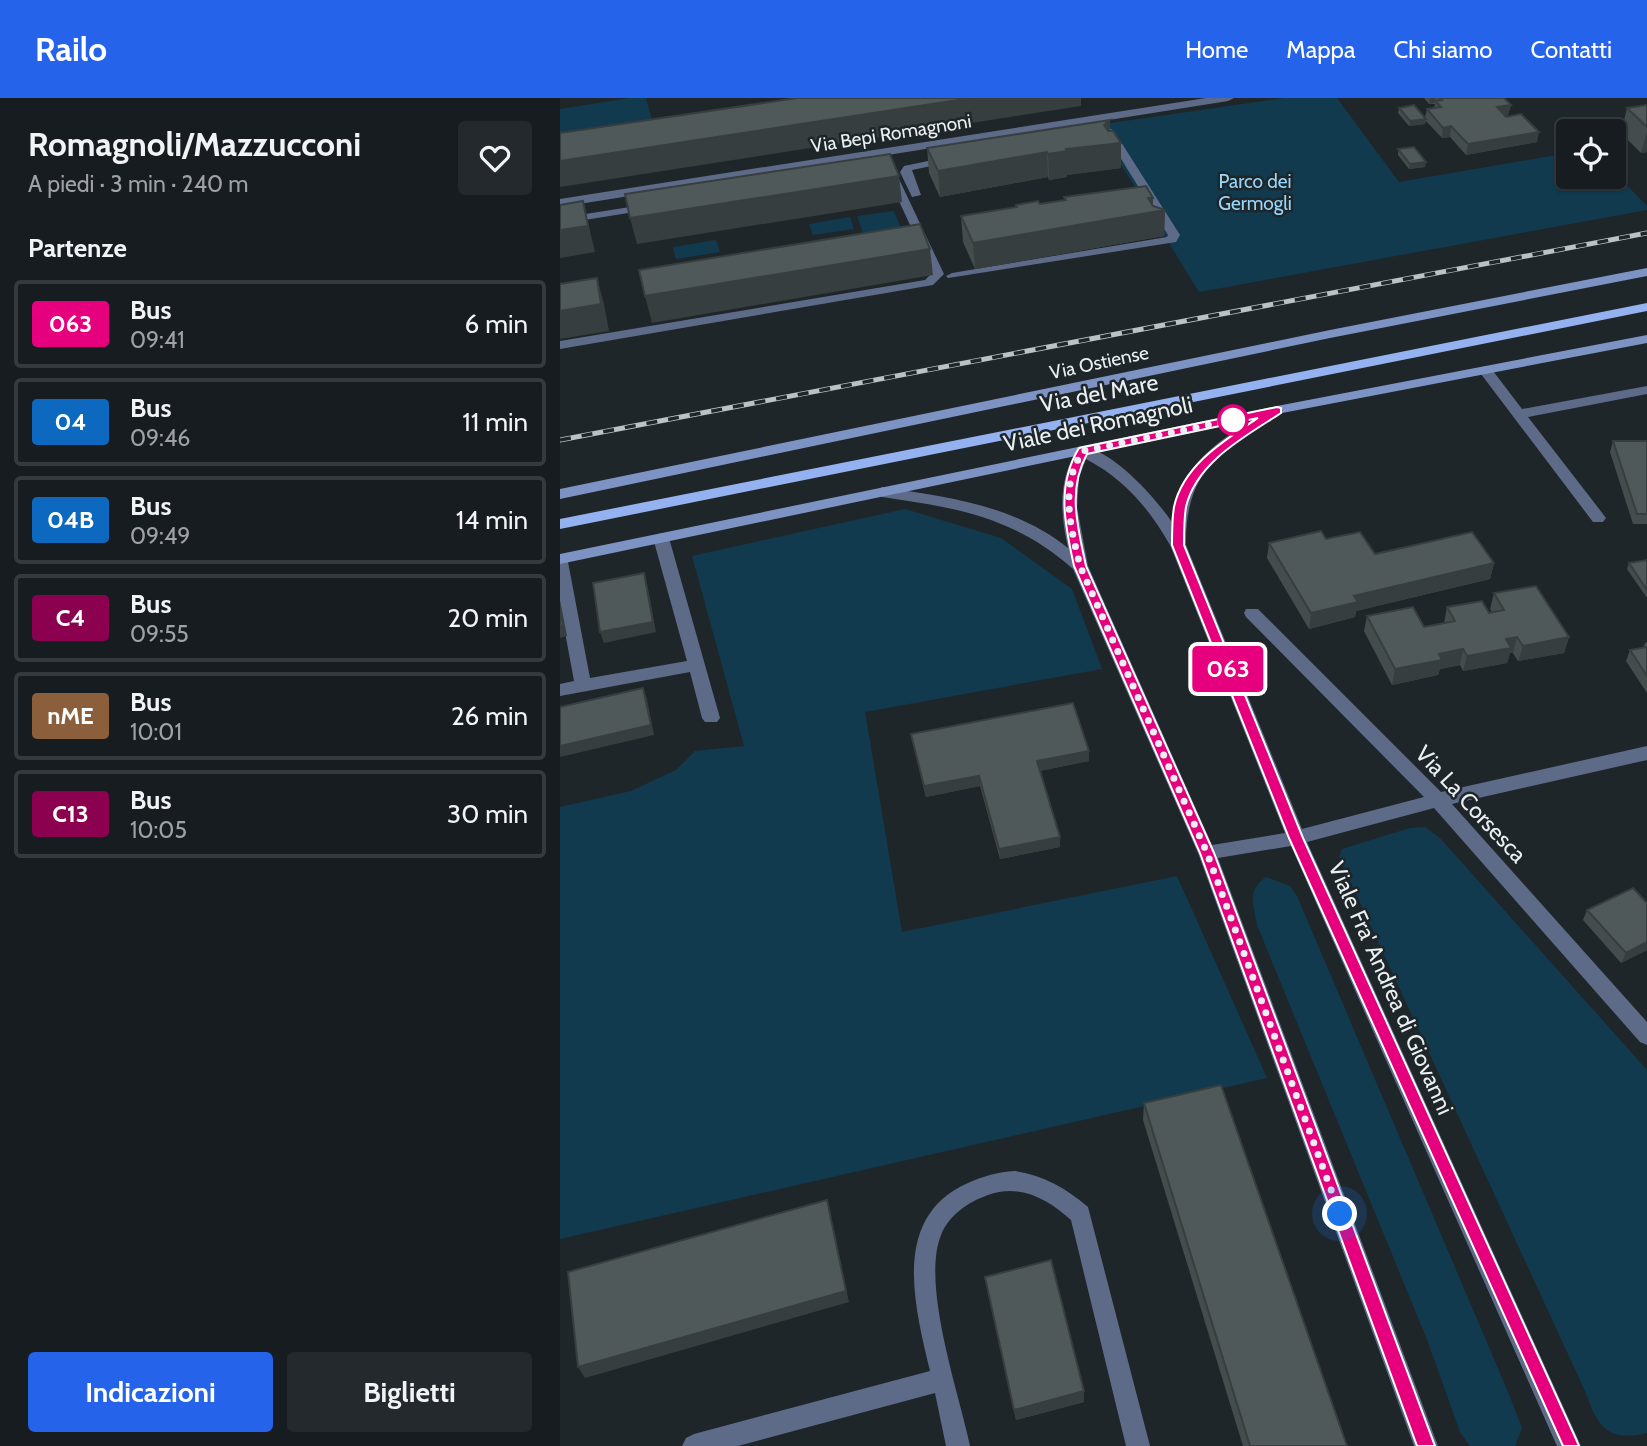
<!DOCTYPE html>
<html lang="it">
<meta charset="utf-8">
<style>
:root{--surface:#171c20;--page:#24292d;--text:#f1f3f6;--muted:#9ea1a5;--line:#363a3e;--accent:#2563eb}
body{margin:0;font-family:Cabin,sans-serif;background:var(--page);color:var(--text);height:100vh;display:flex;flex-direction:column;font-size:26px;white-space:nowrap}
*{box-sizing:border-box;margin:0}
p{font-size:23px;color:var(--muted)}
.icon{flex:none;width:38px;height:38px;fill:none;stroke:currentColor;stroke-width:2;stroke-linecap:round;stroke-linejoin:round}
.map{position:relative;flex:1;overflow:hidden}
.drawer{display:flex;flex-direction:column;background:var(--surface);width:560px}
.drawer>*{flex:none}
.badge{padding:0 14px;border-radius:5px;font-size:24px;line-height:46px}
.controls{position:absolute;left:996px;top:21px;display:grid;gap:14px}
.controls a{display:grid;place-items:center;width:70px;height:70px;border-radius:7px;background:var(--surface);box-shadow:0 2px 5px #0004,0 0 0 2px var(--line);font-size:35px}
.you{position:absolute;width:35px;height:35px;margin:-18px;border:5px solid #fff;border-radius:50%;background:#1a73e8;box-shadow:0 0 0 10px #1a73e833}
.map>.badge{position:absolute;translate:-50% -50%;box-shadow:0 0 0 4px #fff}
h2{padding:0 28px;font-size:26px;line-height:63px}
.round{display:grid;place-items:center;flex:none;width:74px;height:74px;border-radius:7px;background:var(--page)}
.overview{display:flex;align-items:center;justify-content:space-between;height:119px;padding:0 28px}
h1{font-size:33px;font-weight:700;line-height:52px}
.primary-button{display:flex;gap:14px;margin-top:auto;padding:14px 28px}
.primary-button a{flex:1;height:80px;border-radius:7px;background:var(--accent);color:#fff;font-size:28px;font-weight:700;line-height:80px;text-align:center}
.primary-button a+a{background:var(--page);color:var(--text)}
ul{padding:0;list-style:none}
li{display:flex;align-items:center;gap:21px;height:88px;margin:0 14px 10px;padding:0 14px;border:4px solid var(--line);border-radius:7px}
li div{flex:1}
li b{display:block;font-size:26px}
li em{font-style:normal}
li .badge{min-width:77px;font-weight:700;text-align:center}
header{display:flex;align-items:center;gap:42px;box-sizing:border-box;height:98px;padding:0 35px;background:var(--accent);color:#fff}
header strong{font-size:33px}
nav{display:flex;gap:38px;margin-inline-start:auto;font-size:24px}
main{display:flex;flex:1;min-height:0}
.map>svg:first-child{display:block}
</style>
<header>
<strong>Railo</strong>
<nav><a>Home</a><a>Mappa</a><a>Chi siamo</a><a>Contatti</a></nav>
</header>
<main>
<section class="drawer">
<div class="overview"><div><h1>Romagnoli/Mazzucconi</h1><p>A piedi · 3 min · 240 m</p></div><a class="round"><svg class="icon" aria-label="heart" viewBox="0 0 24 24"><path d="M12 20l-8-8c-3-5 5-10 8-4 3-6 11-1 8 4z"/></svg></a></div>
<h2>Partenze</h2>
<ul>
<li><span class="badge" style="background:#e6007e;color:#fff">063</span><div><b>Bus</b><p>09:41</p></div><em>6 min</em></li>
<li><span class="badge" style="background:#0c69bf;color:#fff">04</span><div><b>Bus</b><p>09:46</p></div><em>11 min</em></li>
<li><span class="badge" style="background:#0c69bf;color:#fff">04B</span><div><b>Bus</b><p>09:49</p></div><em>14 min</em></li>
<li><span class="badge" style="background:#8b004f;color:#fff">C4</span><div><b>Bus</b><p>09:55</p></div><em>20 min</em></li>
<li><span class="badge" style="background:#8b5e3c;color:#fff">nME</span><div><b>Bus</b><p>10:01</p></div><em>26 min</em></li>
<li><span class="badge" style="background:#8b004f;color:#fff">C13</span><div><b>Bus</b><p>10:05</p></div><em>30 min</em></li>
</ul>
<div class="primary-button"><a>Indicazioni</a><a>Biglietti</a></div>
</section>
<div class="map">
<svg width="1087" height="1348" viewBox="0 0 1087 1348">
<rect width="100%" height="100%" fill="#1f262a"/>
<!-- green -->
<path fill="#113a4f" d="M70,0H86L92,22L0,36V11Z
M724,0H777L839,84L1008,55V79H1054V74L1087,108V112L639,194L537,27Z
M334,113L345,140L307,146L297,118Z
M290,119L294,131L253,137L249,126Z
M156,142L160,154L116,161L113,149Z
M345,411L441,440L512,491L542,571L305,614L342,834L617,778L707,980L0,1141V709L71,693L116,672L135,653L184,648L132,458Z
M865,729L880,740L1087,972V1335C1047,1345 1037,1327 1025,1293L779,759L782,751L850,730Z
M706,779L730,788L737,798L948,1294L962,1330L955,1348H910L900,1334L868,1244L697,827C693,807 687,792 706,779Z"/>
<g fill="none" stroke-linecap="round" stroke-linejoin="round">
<!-- lane -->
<path fill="#5d6b89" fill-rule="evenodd" d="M549,30L554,33L620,137L616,144L388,180L386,178L392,175L607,139L608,137L544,33Z
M387,59L392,62L391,64L352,72L361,97L352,99L340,74L344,68Z
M333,76L338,79L384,176L373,187L0,251V243L365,182L372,175L328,79Z
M89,106L93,107V111L0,126V120Z"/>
<!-- street -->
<path fill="#5d6b89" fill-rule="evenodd" d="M646,0H674L668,3L0,109V101Z
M925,268L930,269L962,311L1087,288V296L968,319L1043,416L1046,420L1043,424H1033L918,272Z
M717,308L722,309V315C663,352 625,370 626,447L742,731L864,699L686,519L684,515L686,511H698L881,694L1087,648V662L892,706L1087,924V947L1080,944L874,710L747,744L1021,1348H997L731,748L658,760L878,1348H854L638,755L513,471C454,419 398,410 322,399L315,394L322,389C388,399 454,407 508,450C500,414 498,382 518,350C545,343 597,401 611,423C616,376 651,347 689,324C698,318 707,310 717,308ZM526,361C564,381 589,410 610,447L725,735L652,747L528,468L517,409L519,380Z
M101,435L109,440L160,620L157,624H145L142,620L130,574L0,598V586L14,583L0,507V459L8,464L30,580L127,563L93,440Z
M455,1073C483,1077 506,1090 528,1109L590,1348H566L511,1122C488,1101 459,1085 428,1097C408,1104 389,1117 381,1137C361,1187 399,1295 410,1348H386L375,1295L178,1348H122L126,1340L134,1336L370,1273C355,1209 330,1119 408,1085C424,1078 437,1074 455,1073Z"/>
<!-- secondary -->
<path fill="#7d93c3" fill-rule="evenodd" d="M1087,170V178L770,240L0,401V391L770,232Z
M1087,237V245L717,316L0,466V456L717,308Z"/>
<!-- primary -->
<path fill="#95b2f0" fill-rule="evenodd" d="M1087,205V213L0,431V421Z"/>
<defs>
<path id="rail" d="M0,342L1087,135"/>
</defs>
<!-- rail casing -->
<use href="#rail" stroke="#bbc1c4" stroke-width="5"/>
<!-- rail -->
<use href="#rail" stroke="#1f262a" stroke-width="3.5" stroke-dasharray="11" stroke-linecap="butt"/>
</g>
<!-- wall -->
<path fill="#444d4d" d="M864,0H944L951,7L948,17L945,18L977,44L906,57L890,39L882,40L866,23L865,26L849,28L838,15L839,10L865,19L867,11L874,10L875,6H869Z
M1087,7V54L1081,55L1061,35L1067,10Z
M550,22V33L561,45V70L507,77V79L489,82L488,79L380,99L369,75L367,50Z
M838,51L865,69L849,71L838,57Z
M504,99L593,100V108L605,112L604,138L415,171L403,144L401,118L456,109V107L480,106L505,102Z
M1053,343H1087V426H1073L1050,354Z
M766,441L815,456L934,465L930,481L796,513L795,519L749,531L707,460L709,445Z
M1087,462V500L1067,471L1069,465Z
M934,495L1009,539L1004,555L958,563L953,555H950L947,565L903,573L900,567L880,571L878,577L832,587L804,533L807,518L864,529L884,525L887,509L929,515L932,514L930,511Z
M1087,544V595L1066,563L1070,552L1083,550L1085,545Z
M351,636L529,663L480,673L500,749L440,761L420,688L366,699L353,646Z
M1087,805V852L1061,865L1023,822L1027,812Z
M584,1005L787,1348H683L583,1022Z
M425,1179L524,1304L456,1322Z"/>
<!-- shaded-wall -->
<path fill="#373e3f" d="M411,0H521V8L0,89V63Z
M870,0H875L874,5L869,6Z
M951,7L948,17L935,19L937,9Z
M866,21L865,26L849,28L850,23Z
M550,22V46L561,45V70L507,77V79L489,82L488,56L506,51Z
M891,28L890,39L882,40L883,30Z
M1087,33V54L1081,55Z
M979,34L977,44L906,57L908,46Z
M487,54L488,79L380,99L378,73Z
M866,64L865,69L849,71L850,66Z
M339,78L342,104L77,146L70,120Z
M588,100H593V114L605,112L604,138L415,171L413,145Z
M23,103L35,154L0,160V132Z
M370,151L373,177L92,225L85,198Z
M37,180L44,206L49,233L0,241V213Z
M934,465L930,481L796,513L795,519L749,531L751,515L794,498Z
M84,475L87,486L96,534L44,545L40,534Z
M0,502L7,538L0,540Z
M957,539L953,555H950L947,565L903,573L907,558L946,541Z
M1009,539L1004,555L958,563L963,548Z
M903,551L900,567L880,571L878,577L832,587L835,571L879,556Z
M83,590L87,601L94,637L0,659V648Z
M529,653V663L478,673L477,663Z
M419,678L420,688L366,699L364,688Z
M500,739V749L440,761L439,751Z
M1087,844V852L1061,865L1066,855Z
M267,1102L270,1115L289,1204L25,1280L18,1269Z
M524,1293V1304L456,1322L454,1312Z"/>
<!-- building -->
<path fill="#4f595a" stroke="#373e3f" stroke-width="2" d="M237,0H411L0,63V35Z
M880,0H944L951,7L937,9L946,19L961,16L979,34L908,46L891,28L883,30L867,11L881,9L875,3L882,2Z
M854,7L866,21L850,23L839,10Z
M1087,7V29L1067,10Z
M550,22L544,27L548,33H553L561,45L506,51L507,53L488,56L487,54L378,73L367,50Z
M854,49L866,64L850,66L838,51Z
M330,56L339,78L70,120L65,96Z
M586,88L593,100H588L593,108L605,112L413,145L401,118L457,109L456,107L478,103L480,106L506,102L504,99Z
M23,103L28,128L0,132V107Z
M360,126L370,151L85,198L79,172Z
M37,180L41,206L0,213V186Z
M1053,343H1087V416H1077Z
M761,433L766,441L800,434L815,456L912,434L934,465L794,498L798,504L751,515L709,445Z
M1087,462V492L1069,465Z
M84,475L93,524L40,534L33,485Z
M976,488L1009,539L963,548L957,539L946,541L951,550L907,558L903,551L879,556L882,562L835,571L807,518L853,509L864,529L895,523L887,509L922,503L929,515L944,512L934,495Z
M0,509L3,528H0Z
M1087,549V578L1070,552Z
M83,590L91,627L0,648V609Z
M513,605L529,653L477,663L500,739L439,751L419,678L364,688L351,636Z
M1073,790L1087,805V844L1066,855L1027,812Z
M661,987L787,1348H690L584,1005Z
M267,1102L286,1193L18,1269L8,1174Z
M491,1162L524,1293L454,1312L425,1179Z"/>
<!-- line -->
<path fill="#e6007e" stroke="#fff" stroke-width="2" d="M717,309L721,310V315C686,338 636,364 626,409C624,421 624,435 624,447L743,740L1016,1341L1019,1348H1003L729,740L612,447C612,435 612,421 614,409C623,367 665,342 698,320L527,356C507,392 518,430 526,468L654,755L875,1348H857L640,755L514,468C505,427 496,388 519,350Z"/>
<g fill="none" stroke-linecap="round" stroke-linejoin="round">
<!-- walk -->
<path stroke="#eaeff2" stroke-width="7" stroke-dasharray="0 12.6" d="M673,322L523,353C499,388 511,430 520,468L647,755L780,1116"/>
</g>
<!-- markers -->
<circle fill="#fff" stroke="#e6007e" stroke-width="3.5" cx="673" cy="322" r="14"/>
<g text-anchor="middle" stroke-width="5" stroke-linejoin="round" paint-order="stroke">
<!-- far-street labels -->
<g font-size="19" fill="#eaeff2" stroke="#1f262a">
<text transform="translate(331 35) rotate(-9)" y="7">Via Bepi Romagnoni</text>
<text transform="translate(539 264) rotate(-12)" y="7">Via Ostiense</text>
</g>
<!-- far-park labels -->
<g font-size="19" fill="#95d7fd" stroke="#1f262a">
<text x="695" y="90">Parco dei<tspan x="695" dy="22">Germogli</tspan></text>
</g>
<!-- street labels -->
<g font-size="23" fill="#eaeff2" stroke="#1f262a">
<text transform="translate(539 295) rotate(-11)" y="8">Via del Mare</text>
<text transform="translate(538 326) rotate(-12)" y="8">Viale dei Romagnoli</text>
<text transform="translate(911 706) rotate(47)" y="8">Via La Corsesca</text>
<text transform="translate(831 890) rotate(66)" y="8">Viale Fra' Andrea di Giovanni</text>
</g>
</g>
</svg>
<div class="controls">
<a><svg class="icon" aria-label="locate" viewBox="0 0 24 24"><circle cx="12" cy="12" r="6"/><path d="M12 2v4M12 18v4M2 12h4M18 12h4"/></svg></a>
</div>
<div class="you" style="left:780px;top:1116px"></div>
<b class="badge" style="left:668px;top:571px;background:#e6007e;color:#fff">063</b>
</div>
</main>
